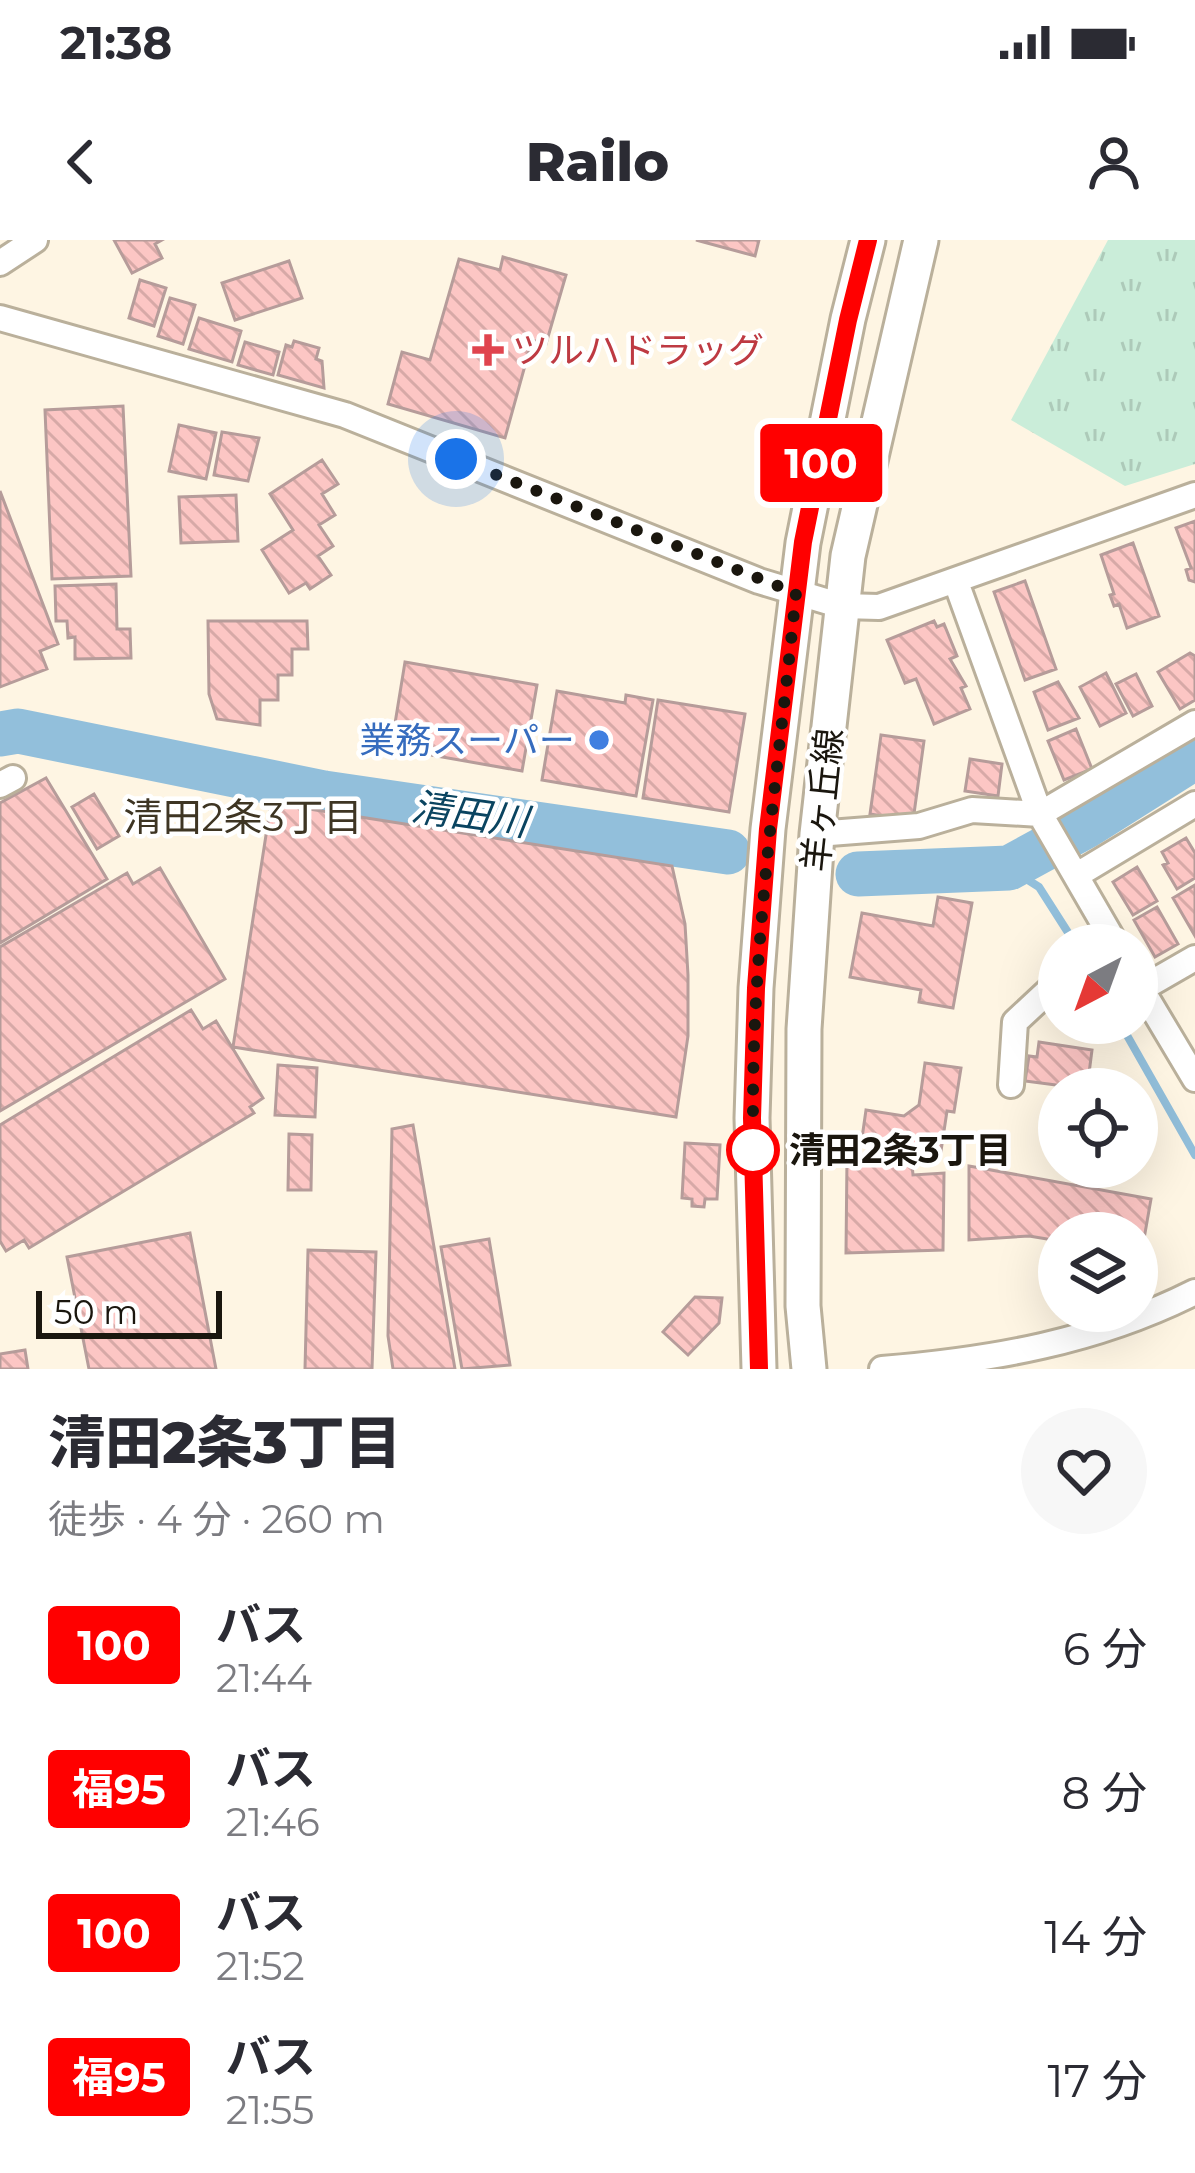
<!DOCTYPE html>
<html lang="ja">
<meta charset="utf-8">
<style>
:root{--surface:#fff;--page:#f7f7f7;--text:#2b2b33;--muted:#7c7c81}
body{margin:0;font-family:Montserrat,"Noto Sans JP",sans-serif;background:var(--page);color:var(--text);height:100vh;display:flex;flex-direction:column;font-size:45px;white-space:nowrap}
*{box-sizing:border-box;margin:0}
p{font-size:39px;color:var(--muted)}
.icon{flex:none;width:66px;height:66px;fill:none;stroke:currentColor;stroke-width:2;stroke-linecap:round;stroke-linejoin:round}
.map{position:relative;height:1129px;overflow:hidden}
.panel{display:flex;flex-direction:column;background:var(--surface);flex:1}
.panel>*{flex:none}
.badge{padding:0 24px;border-radius:9px;font-size:42px;line-height:78px}
.needle{width:78px;rotate:221deg}
.fabs{position:absolute;left:1038px;top:684px;display:grid;gap:24px}
.fabs a{display:grid;place-items:center;width:120px;height:120px;border-radius:50%;background:var(--surface);box-shadow:0 12px 48px #0002;font-size:60px}
.scale{position:absolute;left:36px;bottom:30px;width:186px;box-sizing:border-box;padding-left:12px;border:6px solid #1a160e;border-top:0;font-size:33px;line-height:42px;white-space:nowrap;color:#1a160e;-webkit-text-stroke:9px #fff;paint-order:stroke}
.you{position:absolute;width:60px;height:60px;margin:-30px;border:9px solid #fff;border-radius:50%;background:#1a73e8;box-shadow:0 0 0 18px #1a73e833}
.map>.badge{position:absolute;translate:-50% -50%;box-shadow:0 0 0 6px #fff}
.round{display:grid;place-items:center;flex:none;width:126px;height:126px;border-radius:63px;background:var(--page)}
.headline{display:flex;align-items:center;justify-content:space-between;height:204px;padding:0 48px}
h1{font-size:57px;font-weight:800;line-height:90px}
ul{padding:0;list-style:none}
li{display:flex;align-items:center;gap:36px;height:144px;padding:0 48px}
li div{flex:1}
li b{display:block;font-size:45px}
li em{font-style:normal}
li .badge{min-width:132px;font-weight:700;text-align:center}
.status{display:flex;justify-content:space-between;align-items:center;height:84px;padding:0 60px;background:var(--surface);direction:ltr}
.status svg{height:33px;fill:currentColor}
header{display:flex;justify-content:space-between;align-items:center;height:156px;padding:0 48px;background:var(--surface);font-size:54px;font-weight:800}
.map>svg:first-child{display:block}
</style>
<div class="status"><b>21:38</b><svg viewBox="0 0 49 12"><path d="M0 12V9h3v3zM5 12V6h3v6zM10 12V3h3v9zM15 12V0h3v12zM26 1h20v11H26zM47 4h2v5h-2z"/></svg></div>
<header><svg class="icon" aria-label="back" viewBox="0 0 24 24"><path d="M15 5l-7 7 7 7"/></svg>Railo<svg class="icon" aria-label="person" viewBox="0 0 24 24"><circle cx="12" cy="8" r="4"/><path d="M4 21q1-7 8-7t8 7"/></svg></header>
<div class="map">
<svg width="1195" height="1129" viewBox="0 0 1195 1129">
<defs>
<pattern id="park-tufts" width="24" height="20" patternUnits="userSpaceOnUse" patternTransform="scale(3)"><rect width="24" height="20" fill="#caedd9"/><path d="M3 7l-1-3M5 7V3M7 7l1-3M15 17l-1-3M17 17v-4M19 17l1-3" fill="none" stroke="#adcab9"/></pattern>
<pattern id="building-back-hatch" width="6" height="6" patternUnits="userSpaceOnUse" patternTransform="scale(3)"><rect width="6" height="6" fill="#fcc6c4"/><path d="M-1 5l2 2M0 0l6 6M5-1l2 2" fill="none" stroke="#d7a9a7"/></pattern>
</defs>
<rect width="100%" height="100%" fill="#fef5e3"/>
<!-- park -->
<path fill="url(#park-tufts)" d="M1108,0H1195V224L1125,246L1011,180Z"/>
<g fill="none" stroke-linecap="round" stroke-linejoin="round">
<!-- stream -->
<path stroke="#92bfdb" stroke-width="8" d="M1009,628L1039,647L1076,705
M1120,783L1195,915"/>
<!-- river -->
<path stroke="#92bfdb" stroke-width="45" d="M0,494L18,491L324,553L728,612
M858,634L1009,628L1086,586L1195,517"/>
</g>
<!-- building -->
<path fill="url(#building-back-hatch)" stroke="#b69c9a" stroke-width="3" d="M114,0H162L155,4L162,18L132,33Z
M696,0H759L755,16Z
M503,17L566,35L546,104L532,100L505,198L388,164L402,112L430,120L459,19L500,30Z
M289,21L302,58L235,80L222,43Z
M140,40L166,48L154,86L129,78Z
M170,58L195,65L183,104L158,96Z
M199,78L241,91L232,122L189,109Z
M294,101L319,108L316,119L322,121L324,148L278,135L286,105L292,107Z
M245,102L279,112L273,135L238,125Z
M123,166L131,336L52,339L45,170Z
M179,185L216,193L206,239L169,231Z
M222,192L259,198L248,241L214,235Z
M322,220L338,244L322,254L335,275L319,285L333,306L318,316L331,335L310,349L306,343L289,353L262,310L293,290L270,254Z
M0,251L58,404L40,411L47,429L0,447Z
M236,255L238,301L181,303L179,257Z
M1195,281V342L1189,340L1186,330L1191,328L1176,288Z
M1133,303L1159,376L1127,388L1119,364L1114,366L1110,355L1114,354L1101,315Z
M1025,341L1056,429L1025,440L994,352Z
M116,344L117,389H130L131,418L75,419V397L68,398L67,381H56L55,346Z
M208,381H307L308,409H292V435H278V460H260V485L217,479L209,454Z
M934,381L937,387L944,384L957,416L950,419L966,446L961,448L970,469L934,484L916,439L905,443L887,400Z
M1190,413L1195,416V460L1180,469L1158,432Z
M405,422L537,445L522,531L391,508Z
M1106,433L1126,473L1100,486L1080,447Z
M1136,434L1152,466L1133,476L1116,444Z
M1058,442L1079,478L1048,490L1034,452Z
M557,451L625,463L626,455L653,460L636,556L542,540Z
M658,460L745,474L729,572L643,558Z
M1076,489L1092,529L1064,540L1048,501Z
M881,495L924,501L913,581L870,574Z
M970,519L1002,524L998,556L965,551Z
M46,538L107,639L0,703V563Z
M94,554L119,596L97,609L72,567Z
M271,563L672,626L685,684L688,735V796L676,877L233,807Z
M1186,598L1195,613V638L1177,649L1163,625L1168,623L1162,612Z
M1137,627L1157,661L1133,675L1113,642Z
M160,628L225,739L0,871V707L127,633L133,644Z
M1195,645V696L1173,658Z
M938,657L972,663L953,768L919,762L921,750L850,737L862,673L933,686Z
M1157,667L1178,704L1155,717L1134,680Z
M191,770L203,789L216,781L263,858L250,867L254,873L29,1008L24,1000L6,1011L0,1001V885Z
M1039,802L1092,810L1087,849L1025,841L1029,816L1037,817Z
M925,823L961,828L954,872L947,871L941,911L862,898L866,870L904,876L919,865Z
M278,825L317,828L315,877L275,875Z
M413,885L455,1129H393L388,1096L392,889Z
M289,894L312,895L311,950H288Z
M685,903L720,905L717,959H705L704,967L692,966V959L682,958Z
M847,918L912,924L913,935L944,933L943,1010L846,1013Z
M969,926L1151,959L1141,1016L1137,1015V993H1059V1001L1029,996L969,1000Z
M190,993L216,1129H89L67,1017Z
M489,999L510,1125L462,1129L441,1007Z
M308,1010L376,1012L372,1129H305Z
M695,1057L722,1058L719,1083L688,1115L663,1092Z
M25,1110L28,1129H0V1114Z"/>
<g fill="none" stroke-linecap="round" stroke-linejoin="round">
<defs>
<path id="minor" d="M0,23L35,0
M0,78L345,175L759,341L842,366L879,367L1195,255
M956,342L1040,574L1116,705
M0,545L13,538
M817,594L919,586L972,570L1040,574L1195,483
M1077,635L1195,564
M1137,742L1195,839
M1141,749L1195,718
M1011,845L1015,782L1059,741
M882,1129C991,1120 1096,1102 1195,1052"/>
<path id="major" d="M759,1129L752,878L756,748L768,589L803,303L848,79L868,0
M809,1129L803,1066L804,789L817,594L848,316L921,0"/>
</defs>
<!-- minor casing -->
<use href="#minor" stroke="#bab09b" stroke-width="30"/>
<!-- major casing -->
<use href="#major" stroke="#bab09b" stroke-width="39"/>
<!-- minor -->
<use href="#minor" stroke="#fff" stroke-width="24"/>
<!-- major -->
<use href="#major" stroke="#fff" stroke-width="33"/>
</g>
<g fill="none" stroke-linecap="round" stroke-linejoin="round">
<defs>
<path id="line" d="M759,1129L752,878L756,748L768,589L803,302L848,80L868,0"/>
</defs>
<!-- line casing -->
<use href="#line" stroke="#fff" stroke-width="27"/>
<!-- line -->
<use href="#line" stroke="#f00" stroke-width="18"/>
<!-- walk -->
<path stroke="#1a160e" stroke-width="12" stroke-dasharray="0 21.6" d="M456,219L796,353C777,544 747,733 754,926L753,910"/>
</g>
<!-- markers -->
<path fill="#e0444e" stroke="#fff" stroke-width="4.5" d="M482 92h12v12h12v12h-12v12h-12v-12h-12v-12h12z"/>
<circle fill="#3f7fe0" stroke="#fff" stroke-width="4.5" cx="599" cy="500" r="12"/>
<circle fill="#fff" stroke="#f00" stroke-width="6" cx="753" cy="910" r="24"/>
<g text-anchor="middle" stroke-width="9" stroke-linejoin="round" paint-order="stroke">
<!-- health labels -->
<g font-size="36" fill="#be3a42" stroke="#fff" text-anchor="start">
<text x="512" y="123">ツルハドラッグ</text>
</g>
<!-- shop labels -->
<g font-size="36" fill="#366cbe" stroke="#fff" text-anchor="end">
<text x="575" y="513">業務スーパー</text>
</g>
<!-- street labels -->
<g font-size="36" fill="#1a160e" stroke="#fff">
<text transform="translate(822 560) rotate(-84)" y="13">羊ヶ丘線</text>
</g>
<!-- stop labels -->
<g font-size="36" font-weight="bold" fill="#1a160e" stroke="#fff" text-anchor="start">
<text x="789" y="923">清田2条3丁目</text>
</g>
<!-- water labels -->
<g font-size="39" font-style="italic" fill="#0a4460" stroke="#fff">
<text transform="translate(470 574) rotate(8)" y="14">清田川</text>
</g>
<!-- neighbourhood labels -->
<g font-size="39" fill="#3e3523" stroke="#fff">
<text x="243" y="591">清田2条3丁目</text>
</g>
</g>
</svg>
<div class="fabs">
<a><svg class="needle" viewBox="-14 -14 28 28"><path d="M0-13l5 13h-10z" fill="#e53935"/><path d="M0 13l5-13h-10z" fill="#7c7c81"/></svg></a>
<a><svg class="icon" aria-label="locate" viewBox="0 0 24 24"><circle cx="12" cy="12" r="6"/><path d="M12 2v4M12 18v4M2 12h4M18 12h4"/></svg></a>
<a><svg class="icon" aria-label="layers" viewBox="0 0 24 24"><path d="M12 4l9 5-9 5-9-5zM3 14l9 5 9-5"/></svg></a>
</div>
<div class="scale">50 m</div>
<div class="you" style="left:456px;top:219px"></div>
<b class="badge" style="left:821px;top:223px;background:#f00;color:#fff">100</b>
</div>
<section class="panel">
<div class="headline"><div><h1>清田2条3丁目</h1><p>徒歩 · 4 分 · 260 m</p></div><a class="round"><svg class="icon" aria-label="heart" viewBox="0 0 24 24"><path d="M12 20l-8-8c-3-5 5-10 8-4 3-6 11-1 8 4z"/></svg></a></div>
<ul>
<li><span class="badge" style="background:#f00;color:#fff">100</span><div><b>バス</b><p>21:44</p></div><em>6 分</em></li>
<li><span class="badge" style="background:#f00;color:#fff">福95</span><div><b>バス</b><p>21:46</p></div><em>8 分</em></li>
<li><span class="badge" style="background:#f00;color:#fff">100</span><div><b>バス</b><p>21:52</p></div><em>14 分</em></li>
<li><span class="badge" style="background:#f00;color:#fff">福95</span><div><b>バス</b><p>21:55</p></div><em>17 分</em></li>
</ul>
</section>
